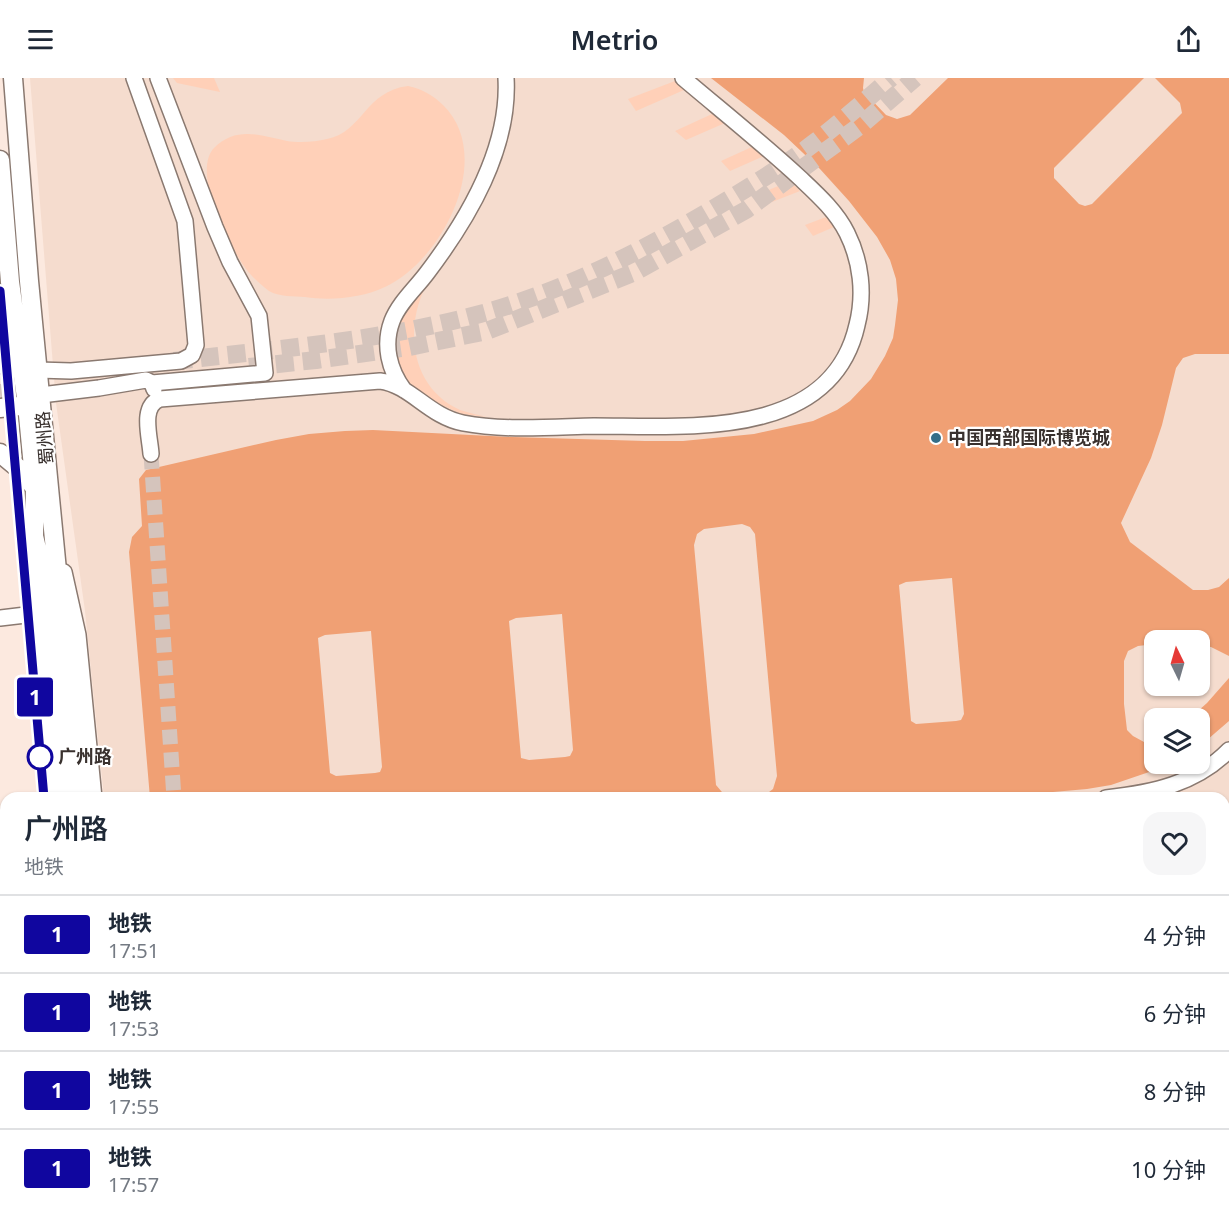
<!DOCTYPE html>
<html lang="zh">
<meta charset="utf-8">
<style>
:root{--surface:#fff;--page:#f6f6f7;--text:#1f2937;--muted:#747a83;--line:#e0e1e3}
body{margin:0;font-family:"Noto Sans","Noto Sans SC",sans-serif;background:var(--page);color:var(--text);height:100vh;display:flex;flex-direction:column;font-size:22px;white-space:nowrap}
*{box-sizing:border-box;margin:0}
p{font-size:20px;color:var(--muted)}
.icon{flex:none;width:33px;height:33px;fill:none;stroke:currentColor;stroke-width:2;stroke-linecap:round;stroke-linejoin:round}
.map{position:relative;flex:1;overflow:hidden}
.details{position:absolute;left:0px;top:714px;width:1230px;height:428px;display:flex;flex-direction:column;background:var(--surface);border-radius:18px 18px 0 0;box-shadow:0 2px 4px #0004}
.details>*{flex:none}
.badge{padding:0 12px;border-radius:4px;font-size:21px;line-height:39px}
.needle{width:39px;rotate:355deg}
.fabs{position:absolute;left:1144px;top:552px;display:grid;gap:12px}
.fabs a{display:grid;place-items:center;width:66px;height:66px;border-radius:12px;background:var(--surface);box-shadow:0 2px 4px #0004;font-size:30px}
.map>.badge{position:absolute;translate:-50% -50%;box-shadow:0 0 0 3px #fff}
.round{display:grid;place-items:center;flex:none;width:63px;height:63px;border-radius:18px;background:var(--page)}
.headline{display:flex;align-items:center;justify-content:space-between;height:102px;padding:0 24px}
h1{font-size:28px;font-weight:600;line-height:45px}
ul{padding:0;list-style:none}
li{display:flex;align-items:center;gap:18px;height:78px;padding:0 24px;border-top:2px solid var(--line)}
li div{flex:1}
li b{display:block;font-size:22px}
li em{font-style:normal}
li .badge{min-width:66px;font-weight:700;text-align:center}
header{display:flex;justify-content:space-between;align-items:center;height:78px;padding:0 24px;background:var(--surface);font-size:27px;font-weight:600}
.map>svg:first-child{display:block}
</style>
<header><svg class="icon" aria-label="menu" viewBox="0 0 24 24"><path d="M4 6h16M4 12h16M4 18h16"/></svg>Metrio<svg class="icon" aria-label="share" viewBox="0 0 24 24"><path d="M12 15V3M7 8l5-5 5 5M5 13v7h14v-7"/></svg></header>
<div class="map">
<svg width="1229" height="1141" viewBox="0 0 1229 1141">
<rect width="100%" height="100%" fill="#fce9df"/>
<!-- built -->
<path fill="#f5dcce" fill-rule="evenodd" d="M30,0H1229V725L1224,729V720H104L85,533L56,325ZM1155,562H1200V608H1155ZM1155,640H1200V686H1155Z"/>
<!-- green -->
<path fill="#ffd0b8" d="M173,0H214L220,14L177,5Z
M675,3L684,12L636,33L628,21Z
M408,8C422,11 433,17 443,27C496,79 442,183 385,209C362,220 330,223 305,219C294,218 279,219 269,213C264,209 257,203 252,198C232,177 190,95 214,70C237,47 261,58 287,63C299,65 315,64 327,61C363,54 365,13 408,8Z
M712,36L725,45L686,62L675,53Z
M754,68L764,78L730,93L721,83Z
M790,103L800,113L772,124L764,114Z
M826,139L834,149L813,158L805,147Z
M424,212C404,255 413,311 460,332C469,335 479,337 487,339L461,336L433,323L410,307L398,290L394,263L396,250L407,230Z
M1229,841V1141H0V1124L6,1123V1136H1224V845Z"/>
<!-- building -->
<path fill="#f0a074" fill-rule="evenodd" d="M711,0H864L863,10L864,14L886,37L897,41L910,37L948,0H1144L1054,90V100L1079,126L1085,128L1092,126L1182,35L1180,25L1155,0H1229V276H1195L1183,280L1176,290L1162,347L1151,380L1121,445L1130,464L1193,512H1208L1219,509L1229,500V578L1211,569L1200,568V562H1155V566L1138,568L1128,573L1124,583V626L1127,652L1133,658L1144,664L1155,661V692L1111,707L1087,711L984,720H761L773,711L777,698L755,456L750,449L742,446L704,451L697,456L694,467L716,707L727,720H150L129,474L132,459L142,448L139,401L146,392L276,362L309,356L345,353L373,352L512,359L645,363H683L754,356L813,343L837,332L850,323L871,301L885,278L893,260L895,247L898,222L896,201L890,182L877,159L849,123L820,91L784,57ZM952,500L964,636L961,642L956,643L916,646L911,643L899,507L906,504ZM562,536L573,672L570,678L565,679L529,682L521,680L509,543L516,540ZM371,553L382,689L380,694L375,695L336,698L330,695L318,560L325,557Z
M1229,600V643L1200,668V640H1190L1207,625Z"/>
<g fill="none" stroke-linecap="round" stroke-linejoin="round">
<!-- minor-tunnel -->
<path stroke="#d5c4bc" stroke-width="15" stroke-dasharray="15 8" stroke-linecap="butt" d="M151,376L174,720"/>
<!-- major-tunnel -->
<path stroke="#d5c4bc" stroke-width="18" stroke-dasharray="18 9" stroke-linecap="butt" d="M174,283C276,271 380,263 480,236C569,212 652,168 731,120C759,103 788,85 814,65C841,44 866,22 891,0
M249,289L316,282L409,269L487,253L633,195L746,132L861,47L915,0
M0,315L40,311
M153,1136L155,1141
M171,1136L173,1141"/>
<defs>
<path id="minor" d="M38,292L71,293L181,283L192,277L196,267L185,143L134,0
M152,305L265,295L259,238L230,184L215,149L158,0
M404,312C389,292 383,267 392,243C399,225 415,211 427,195C468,141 510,71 506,0
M41,317L99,310L146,302L152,305L154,311
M151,376C150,359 140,328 160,321L380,303C411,307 428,338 463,345C506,353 552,349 594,348C685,348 831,363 857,247C865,216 861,183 847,155C836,133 817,116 800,100C762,65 722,33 683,0
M34,476V536L50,720
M64,494L78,557L94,720
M0,540L34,536
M1106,720C1152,715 1196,706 1229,672
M0,1041L6,1040
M0,1110H6
M73,1136L80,1141
M1137,1136L1140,1141
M256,1141L261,1136"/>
<path id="major" d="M13,0L29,203L79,720
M0,82L10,204L27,327L35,410L34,458L47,512L65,720
M0,286L32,283
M0,330L37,326
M0,375L18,390L35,410
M1224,772L1229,768
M1224,811L1229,806
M0,1066H6
M0,1084L6,1083"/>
</defs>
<!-- minor casing -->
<use href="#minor" stroke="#8a7970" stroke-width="18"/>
<!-- major casing -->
<use href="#major" stroke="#8a7970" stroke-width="21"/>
<!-- minor -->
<use href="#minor" stroke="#fff" stroke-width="15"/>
<!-- major -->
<use href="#major" stroke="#fff" stroke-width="18"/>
<!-- rail -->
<path stroke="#685d58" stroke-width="4" d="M1224,920L1229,917
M848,1141L863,1136"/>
</g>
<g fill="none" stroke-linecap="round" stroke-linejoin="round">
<defs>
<path id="line" d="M0,213L44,720"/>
</defs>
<!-- line casing -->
<use href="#line" stroke="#fff" stroke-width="14"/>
<!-- line -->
<use href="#line" stroke="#10069f" stroke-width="9"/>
</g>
<!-- markers -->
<circle fill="#356e88" stroke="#fff" stroke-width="2" cx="936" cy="360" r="6"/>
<circle fill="#fff" stroke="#10069f" stroke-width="3" cx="40" cy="679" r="12"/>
<g text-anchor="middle" stroke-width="4.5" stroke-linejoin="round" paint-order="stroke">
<!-- street labels -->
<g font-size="18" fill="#39312e" stroke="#fff">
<text transform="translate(45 360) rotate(-95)" y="6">蜀州路</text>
</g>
<!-- poi labels -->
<g font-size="18" font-weight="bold" fill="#39312e" stroke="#fff" text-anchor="start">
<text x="948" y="366">中国西部国际博览城</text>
</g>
<!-- stop labels -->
<g font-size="18" font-weight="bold" fill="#39312e" stroke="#fff" text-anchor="start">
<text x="58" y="685">广州路</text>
</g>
</g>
</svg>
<div class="fabs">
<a><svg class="needle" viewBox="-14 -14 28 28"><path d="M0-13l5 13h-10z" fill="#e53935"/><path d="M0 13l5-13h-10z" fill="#747a83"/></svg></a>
<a><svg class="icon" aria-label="layers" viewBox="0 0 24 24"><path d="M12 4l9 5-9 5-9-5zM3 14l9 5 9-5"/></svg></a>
</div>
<b class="badge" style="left:35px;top:619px;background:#10069f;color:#fff">1</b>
<section class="details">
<div class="headline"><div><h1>广州路</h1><p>地铁</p></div><a class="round"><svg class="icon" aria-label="heart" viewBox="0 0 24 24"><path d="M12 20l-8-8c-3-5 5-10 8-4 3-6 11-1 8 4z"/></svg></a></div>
<ul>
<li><span class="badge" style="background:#10069f;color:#fff">1</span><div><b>地铁</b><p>17:51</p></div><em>4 分钟</em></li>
<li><span class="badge" style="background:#10069f;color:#fff">1</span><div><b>地铁</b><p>17:53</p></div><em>6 分钟</em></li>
<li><span class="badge" style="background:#10069f;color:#fff">1</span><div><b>地铁</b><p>17:55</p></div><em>8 分钟</em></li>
<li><span class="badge" style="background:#10069f;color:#fff">1</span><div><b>地铁</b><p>17:57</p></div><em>10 分钟</em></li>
</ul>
</section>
</div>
